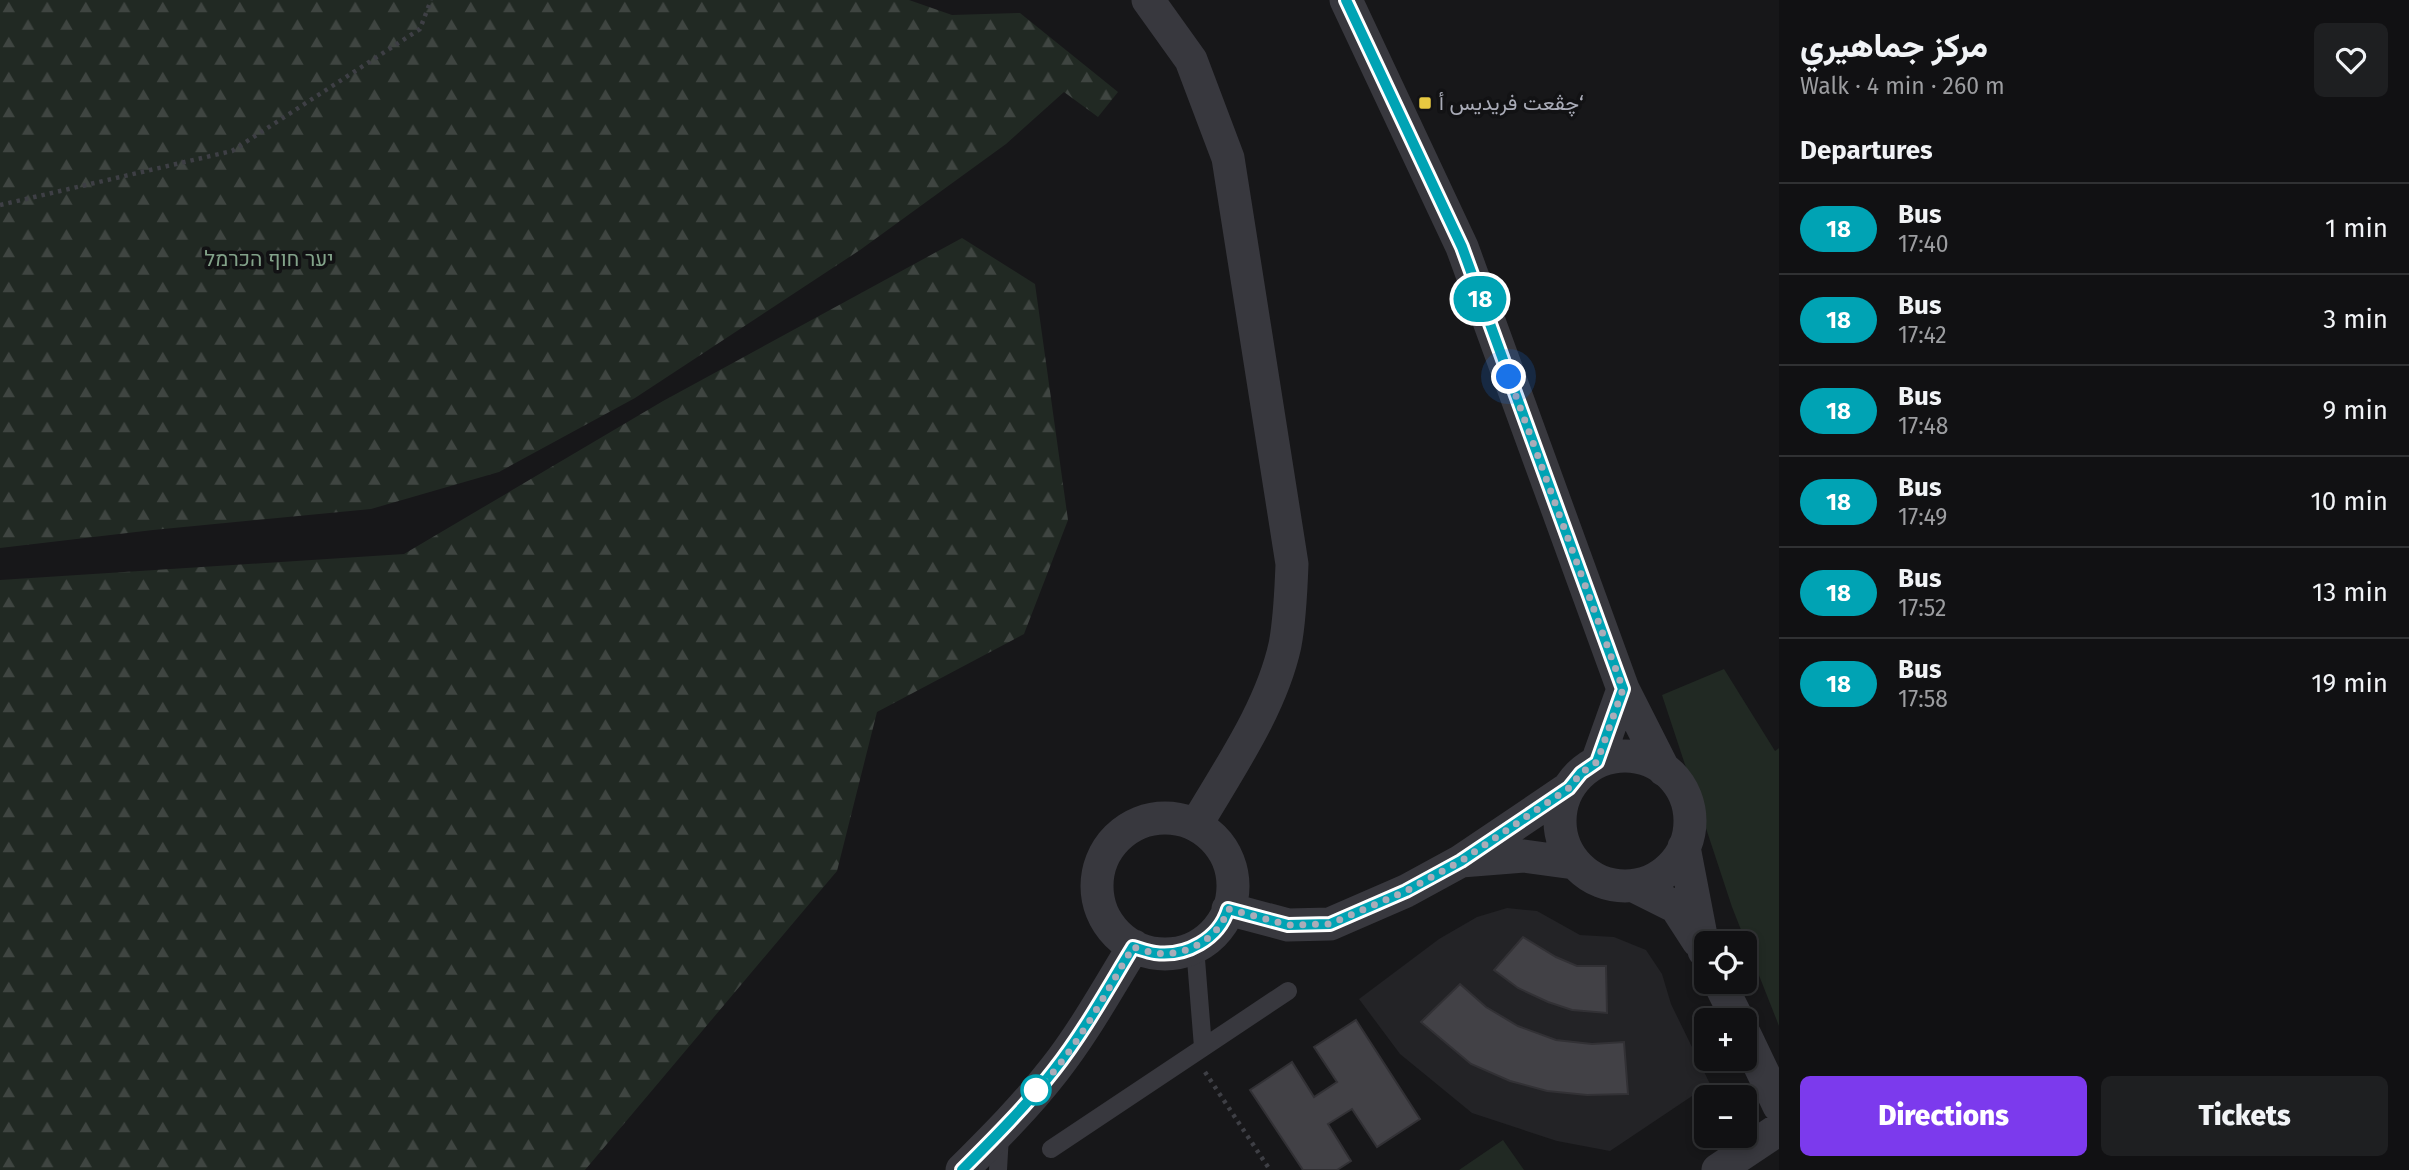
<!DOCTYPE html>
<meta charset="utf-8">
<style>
:root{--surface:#111113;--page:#1e1f21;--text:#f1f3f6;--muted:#9c9da0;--line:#303133;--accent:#7c3aed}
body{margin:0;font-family:"Fira Sans",Vazirmatn,Heebo,sans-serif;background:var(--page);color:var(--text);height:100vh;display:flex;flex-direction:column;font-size:26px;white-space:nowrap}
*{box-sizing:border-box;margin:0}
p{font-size:23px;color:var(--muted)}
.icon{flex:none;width:38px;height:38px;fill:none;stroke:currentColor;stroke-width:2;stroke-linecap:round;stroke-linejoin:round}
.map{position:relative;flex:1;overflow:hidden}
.drawer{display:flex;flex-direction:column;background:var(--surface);width:630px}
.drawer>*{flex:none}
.badge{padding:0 14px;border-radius:23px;font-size:24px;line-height:46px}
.fabs{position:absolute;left:1694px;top:931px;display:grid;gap:14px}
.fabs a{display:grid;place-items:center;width:63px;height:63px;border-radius:10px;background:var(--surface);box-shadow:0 4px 10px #0003,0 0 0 2px var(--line);font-size:35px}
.you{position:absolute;width:35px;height:35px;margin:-18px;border:5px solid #fff;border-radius:50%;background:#1a73e8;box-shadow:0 0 0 10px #1a73e833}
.map>.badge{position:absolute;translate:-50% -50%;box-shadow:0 0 0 4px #fff}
h2{padding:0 21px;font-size:26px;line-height:63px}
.round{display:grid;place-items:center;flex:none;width:74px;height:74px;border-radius:10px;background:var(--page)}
.summary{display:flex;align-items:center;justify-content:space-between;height:119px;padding:0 21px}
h1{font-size:33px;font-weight:800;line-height:52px}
.button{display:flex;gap:14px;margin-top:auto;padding:14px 21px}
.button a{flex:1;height:80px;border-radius:10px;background:var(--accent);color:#fff;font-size:28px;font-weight:800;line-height:80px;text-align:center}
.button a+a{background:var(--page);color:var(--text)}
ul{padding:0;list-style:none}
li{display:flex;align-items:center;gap:21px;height:91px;padding:0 21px;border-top:2px solid var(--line)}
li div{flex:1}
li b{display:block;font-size:26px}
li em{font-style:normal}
li .badge{min-width:77px;font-weight:700;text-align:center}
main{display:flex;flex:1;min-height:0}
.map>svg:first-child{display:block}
</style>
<main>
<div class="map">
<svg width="1779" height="1170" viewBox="0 0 1779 1170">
<defs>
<pattern id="forest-firs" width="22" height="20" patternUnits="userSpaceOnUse" patternTransform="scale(1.75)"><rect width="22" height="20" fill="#212923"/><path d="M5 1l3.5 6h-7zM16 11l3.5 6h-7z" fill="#3f4541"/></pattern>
</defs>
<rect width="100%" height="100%" fill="#171719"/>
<!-- built -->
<path fill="#232326" d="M1507,908L1537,911L1580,935L1614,937L1646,950L1662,974L1671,1004L1710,1084L1610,1151L1557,1141L1472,1113L1400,1054L1359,999L1439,939L1477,917Z"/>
<!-- green -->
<path fill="#212923" d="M1724,669L1775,751L1779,748V1026L1732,907L1662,695Z
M1503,1140L1524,1170H1459Z"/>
<!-- forest -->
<path fill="url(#forest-firs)" d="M0,0H909L952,15L1020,13L1118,92L1098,117L1064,92L1006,144L860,250L635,398L499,472L371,509L153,530L0,548Z
M962,238L1035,284L1068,520L1024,634L877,712L837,871L585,1170H0V580L404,554L663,401Z"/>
<!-- building -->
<path fill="#424146" stroke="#323135" stroke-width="2" d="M1523,937L1556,957L1577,966H1606L1607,1013L1572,1010L1548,1002L1518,988L1494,970Z
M1460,984L1486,1007L1518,1026L1556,1040L1592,1044L1624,1042L1628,1094L1587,1095L1547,1091L1510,1081L1471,1064L1421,1022Z
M1356,1020L1420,1119L1377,1147L1352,1109L1328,1124L1351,1161L1337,1170H1303L1250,1090L1292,1062L1314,1097L1337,1082L1314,1047Z"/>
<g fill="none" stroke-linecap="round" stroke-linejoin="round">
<!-- path -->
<path stroke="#3e3f45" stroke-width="4.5" stroke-dasharray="3.5 5" stroke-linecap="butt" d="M0,205L232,151L420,29L431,0
M1205,1072L1270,1170"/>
<!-- lane -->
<path stroke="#38383e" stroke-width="18" d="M1195,947L1203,1047
M1051,1149L1288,991
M998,1170L1000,1135"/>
<!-- street -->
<path stroke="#38383e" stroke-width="33" d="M1148,0L1191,60L1228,158L1292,564C1291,591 1290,619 1285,645C1271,709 1228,770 1196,825
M1346,0L1462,247L1623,689L1664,770
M1560 821a65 65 0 1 1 130 0a65 65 0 1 1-130 0Z
M1597,762L1623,689
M1097 886a68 68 0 1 1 136 0a68 68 0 1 1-136 0Z
M1684,847L1704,951
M1461,861L1524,856L1574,863
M1634,886L1676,907L1698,941
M1228,909L1288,925L1330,924L1406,891L1461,861L1569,788
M1719,982L1738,1020
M1745,1035L1779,1106
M962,1170C994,1138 1026,1106 1054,1070C1084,1032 1108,988 1134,946
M1718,1170L1779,1129"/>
</g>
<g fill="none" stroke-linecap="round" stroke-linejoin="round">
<defs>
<path id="line" d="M962,1170C994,1138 1026,1106 1054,1070C1084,1032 1108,988 1133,947C1140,949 1148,952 1155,953C1186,957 1219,939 1228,909L1288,925L1330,924L1406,891L1461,861L1569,788L1581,773L1597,762L1623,689L1462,247L1346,0"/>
</defs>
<!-- line casing -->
<use href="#line" stroke="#fff" stroke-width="16"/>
<!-- line -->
<use href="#line" stroke="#00a3b4" stroke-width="10"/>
<!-- walk -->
<path stroke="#aaacb8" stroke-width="7" stroke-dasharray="0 12.6" d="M1036,1090C1072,1058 1108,989 1133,947C1140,949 1148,952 1155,953C1186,957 1219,939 1228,909L1288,925L1330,924L1406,891L1461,861L1569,788L1581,773L1597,762L1623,689L1509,377"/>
</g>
<!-- markers -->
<rect fill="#e7c941" stroke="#121214" stroke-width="2.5" x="1418" y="96" width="14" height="14" rx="3.5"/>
<circle fill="#fff" stroke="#00a3b4" stroke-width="3.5" cx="1036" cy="1090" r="14"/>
<g text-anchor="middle" stroke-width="7" stroke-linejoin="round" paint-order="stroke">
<!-- poi labels -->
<g font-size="21" fill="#aaacb8" stroke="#121214" text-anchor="start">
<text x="1439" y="110">چڤعت فريديس أ‘</text>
</g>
<!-- park labels -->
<g font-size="21" fill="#82a289" stroke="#121214">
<text x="269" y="266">יער חוף הכרמל</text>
</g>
</g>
</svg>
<div class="fabs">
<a><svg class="icon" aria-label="locate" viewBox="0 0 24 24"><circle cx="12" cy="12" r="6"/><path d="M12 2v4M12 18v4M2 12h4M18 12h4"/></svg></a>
<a>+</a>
<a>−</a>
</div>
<div class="you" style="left:1509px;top:377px"></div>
<b class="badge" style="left:1480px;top:299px;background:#00a3b4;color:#fff">18</b>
</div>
<section class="drawer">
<div class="summary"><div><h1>مركز جماهيري</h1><p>Walk · 4 min · 260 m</p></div><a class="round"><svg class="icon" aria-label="heart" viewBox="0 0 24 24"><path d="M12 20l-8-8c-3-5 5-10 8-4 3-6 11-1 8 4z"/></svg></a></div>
<h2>Departures</h2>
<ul>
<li><span class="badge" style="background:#00a3b4;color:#fff">18</span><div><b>Bus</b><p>17:40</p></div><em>1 min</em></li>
<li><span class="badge" style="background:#00a3b4;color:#fff">18</span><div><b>Bus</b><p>17:42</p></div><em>3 min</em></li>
<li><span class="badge" style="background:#00a3b4;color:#fff">18</span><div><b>Bus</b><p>17:48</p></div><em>9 min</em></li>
<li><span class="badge" style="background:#00a3b4;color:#fff">18</span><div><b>Bus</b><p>17:49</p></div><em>10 min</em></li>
<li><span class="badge" style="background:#00a3b4;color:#fff">18</span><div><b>Bus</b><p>17:52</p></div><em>13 min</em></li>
<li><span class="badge" style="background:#00a3b4;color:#fff">18</span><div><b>Bus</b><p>17:58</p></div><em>19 min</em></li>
</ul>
<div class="button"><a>Directions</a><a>Tickets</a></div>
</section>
</main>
